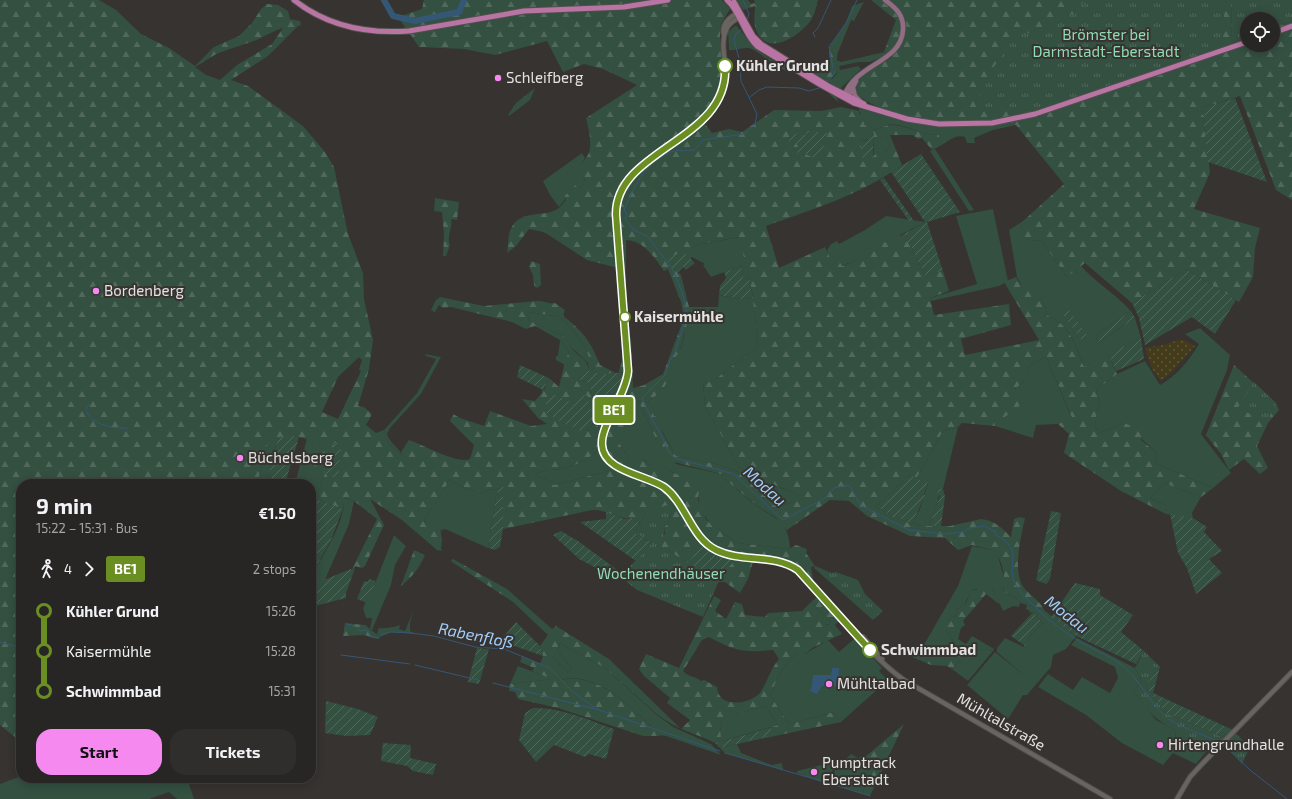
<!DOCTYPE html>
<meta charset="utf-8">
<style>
:root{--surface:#282624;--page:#302e2c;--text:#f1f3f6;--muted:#a5a5a6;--line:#444341;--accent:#f589ef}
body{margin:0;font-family:"Exo 2",sans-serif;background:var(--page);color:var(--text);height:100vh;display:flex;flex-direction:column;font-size:15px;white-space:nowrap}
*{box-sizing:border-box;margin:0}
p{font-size:13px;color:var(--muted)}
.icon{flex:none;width:22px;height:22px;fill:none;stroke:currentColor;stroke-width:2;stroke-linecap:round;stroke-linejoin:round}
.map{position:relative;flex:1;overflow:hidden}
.panel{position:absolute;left:16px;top:479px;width:300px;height:304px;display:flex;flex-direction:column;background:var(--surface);border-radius:16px;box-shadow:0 2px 10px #0003,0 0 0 1px var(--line)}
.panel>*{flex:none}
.badge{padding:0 8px;border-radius:3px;font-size:14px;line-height:26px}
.controls{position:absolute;left:1240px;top:12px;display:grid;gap:8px}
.controls a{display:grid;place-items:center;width:40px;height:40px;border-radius:50%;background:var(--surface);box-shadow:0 2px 10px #0003,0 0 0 1px var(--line);font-size:20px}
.map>.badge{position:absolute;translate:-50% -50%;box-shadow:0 0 0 2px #fff}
.legs{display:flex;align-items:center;gap:6px;height:44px;padding:0 20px;font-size:13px}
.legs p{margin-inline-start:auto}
.summary{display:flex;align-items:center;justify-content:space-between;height:68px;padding:0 20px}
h1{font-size:22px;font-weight:700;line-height:30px}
.button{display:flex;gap:8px;margin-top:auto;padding:8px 20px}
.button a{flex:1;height:46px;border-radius:16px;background:var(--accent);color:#111;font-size:16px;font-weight:700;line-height:46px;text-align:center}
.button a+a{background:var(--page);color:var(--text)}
ul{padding:0 20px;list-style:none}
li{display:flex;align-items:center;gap:14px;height:40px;font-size:15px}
li i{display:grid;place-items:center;width:6px;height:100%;margin:0 5px;background:currentColor}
li i::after{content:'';width:10px;height:10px;margin:-5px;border:3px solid;border-radius:50%;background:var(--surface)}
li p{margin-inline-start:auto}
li:first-child i{background:linear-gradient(#0000 50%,currentColor 0)}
li:last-child i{background:linear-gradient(currentColor 50%,#0000 0)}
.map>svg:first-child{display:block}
</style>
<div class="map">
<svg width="1292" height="799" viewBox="0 0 1292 799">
<defs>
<pattern id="forest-firs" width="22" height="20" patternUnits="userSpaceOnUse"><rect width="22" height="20" fill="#335041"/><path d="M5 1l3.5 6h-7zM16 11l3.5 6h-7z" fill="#50695c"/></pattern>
<pattern id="sand-dots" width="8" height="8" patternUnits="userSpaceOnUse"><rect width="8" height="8" fill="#443b1b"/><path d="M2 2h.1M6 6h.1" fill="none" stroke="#5f573c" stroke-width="1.8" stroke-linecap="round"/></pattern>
<pattern id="park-tufts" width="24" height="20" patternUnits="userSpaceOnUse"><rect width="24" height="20" fill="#335041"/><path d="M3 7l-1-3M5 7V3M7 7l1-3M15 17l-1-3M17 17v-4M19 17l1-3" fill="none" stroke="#50695c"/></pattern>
<pattern id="garden-furrows" width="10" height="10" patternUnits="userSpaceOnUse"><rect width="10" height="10" fill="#335041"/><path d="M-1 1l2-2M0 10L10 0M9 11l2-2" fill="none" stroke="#50695c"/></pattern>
</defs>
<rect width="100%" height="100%" fill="#363330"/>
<!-- grass -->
<path fill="#335041" d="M864,2L854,21L851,20L837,55V60L841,62L884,52L890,54L870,62H859L839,66L840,70L858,66L861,69L840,89L819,85L837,97L838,102L825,90L803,77C816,80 830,86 838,72L832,48L830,46L846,23L852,6Z
M736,25L754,47L767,57L794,72C781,74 763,54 752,49C746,46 736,51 729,50L728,32Z
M858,106L883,115V113L1016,125L993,130L974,138L975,143H967L965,137C955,134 948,142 940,146L938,135C914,136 899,115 876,130L868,125H864Z
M885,133L890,145L885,152L874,155L873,137L883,136Z
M935,149L974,210L969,211L930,151Z
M582,153L585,158C580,166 579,173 585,181L579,189L571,192L559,207L550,195L543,181Z
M993,209L1008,281L999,286L931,301L930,298L977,284L956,216Z
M886,216L925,222L893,239L887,241L880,247L868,249L857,260L841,266L833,265L829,260L827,250L831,244L837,241L839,244L865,230Z
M1023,221V236L1031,241L1041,240L1067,277L1081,266C1096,283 1116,294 1131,311L1095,336L1099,342L1135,318L1141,338L1084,367C1076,346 1071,325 1048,316L1039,290L1025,292L1017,277L1009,230Z
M740,237L749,277L744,279L741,266L711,277L703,265L705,264L692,257L690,259L683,251L701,244Z
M719,295L741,299L753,298L758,346L713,381L703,383L705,406L739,467L769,483L779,508L738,472L716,464L676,456L652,413L648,401C673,384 661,386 670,363C673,356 680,352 682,345C686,333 686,319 687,307H718Z
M530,312L561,317L581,340L586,349L593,370L589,371L588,363L572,348L565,337L528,320Z
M1200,328L1230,355L1227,370L1201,434L1231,473L1213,488L1155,463L1157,453L1124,423L1099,433L1095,426L1099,400L1096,390L1117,374L1145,361L1160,385C1177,376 1189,360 1199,344L1185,334Z
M560,340L569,351L565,365L556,360V356H558Z
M425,354L441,357L421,394L390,428L387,434C390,443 400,449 404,458L389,443L384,430L417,393L436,359L426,356Z
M1046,356L1072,419L1058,424L1036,425L1033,438L995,426L994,420L1001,419L1023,402L1015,389L1023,382L1029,366Z
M638,400L656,439L666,445L676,464L725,475V479C735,487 744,496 754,504C772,518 788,519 790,547L788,549L738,543L722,533L718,527H714C704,517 697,506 699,491L672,472L651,465L643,460L629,458L619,443L622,423L625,410Z
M958,427L943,489L939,488C940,502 933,513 929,526H921L913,522L920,509L928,484L916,479L943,431Z
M269,437H278L269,473L268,484H257Z
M307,438L317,440L325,473L311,515V484H295Z
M602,447L620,468L554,485L547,479L538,477L535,475C543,468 556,471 566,468C579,464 592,456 602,447Z
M449,479L462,487L481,493L491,489L499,490L496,496L488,548L445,529L442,530L441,533V530L424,521C432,506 442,496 449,479Z
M1164,483L1201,497L1192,513L1193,519L1166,514L1167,506L1150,498Z
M771,484L808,498L779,506Z
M344,498L354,501L349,524L325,580L311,585C311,573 317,566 323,556C332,540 345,517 344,498Z
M394,535L406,546L395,565L391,585L372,630L370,629L372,618H366L363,608L376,581Z
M972,546L993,550L997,553L1005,581L1003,591L1016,598L1020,602L1044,610L1076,636L1066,649L1053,655L1051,667L1027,695H1023L1008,719L967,685L995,652L1024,675L997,652V648L1005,638L1024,647L1029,637L1043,623L1033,612L1029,613L1030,611L1026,609L1027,605L1020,603L1019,607L1013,606L1003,611L993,590L972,589C971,595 966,598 965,605L956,610L957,615L947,620V633L953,640L946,660L922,648L958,586Z
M811,602L831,622L830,624C819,627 810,615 806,607Z
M414,609L410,622V631L416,634L391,632L380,637L377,634L379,628C385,629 394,627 400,625L399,629L405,631Z
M855,638L882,668L879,671L888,680L841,722L834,712L789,724L770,695L780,673L796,653L805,654L828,640L839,652Z
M1077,638L1135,668L1142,682L1133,690L1156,720L1175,730L1176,741L1204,754L1196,764L1173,753L1163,765L1122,743L1086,715L1038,687L1048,674L1073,690L1082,677L1110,693L1118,678L1115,667L1071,645Z
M560,643L605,668L657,715L673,727L711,744L721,755L666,736L656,735V730C629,707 599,671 560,680L548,667L540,664L543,656H552L568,673L572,669L557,650Z
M985,649L993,651L968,681L952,669L972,650Z
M518,666L553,679L510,684Z
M766,706L778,725L715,743L721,738L720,723L724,722L723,717Z
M737,744L741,753L772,765L782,763L783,770L725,753L720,748Z
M851,754L858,758L857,762L868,770L863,794L827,782L838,766Z
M833,762L836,766L824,783L797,773V771Z
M21,776V778H187L194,799H177L169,792L149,799H0V784Z"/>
<!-- forest -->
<path fill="url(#forest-firs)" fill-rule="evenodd" d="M0,0H99L116,10L141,34L169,48L195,66L214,47L239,36L252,23L261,9L267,4L278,5L288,11L290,19L300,21L301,25L298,26L268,56L231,80L248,86L303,126L325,152L334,167L348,234L363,273L364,299L373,340L369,369L358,406L364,407L372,414L366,425L376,433L384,430L389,443L403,457L401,452L409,440C424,445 456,464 470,459L474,445L450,421L453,414L460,418L484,426L490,411L531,426L547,424L538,418L522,399L535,401L542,393V389L544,390L549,378L559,387L564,365L569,351L560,340L535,326L526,329L512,322L451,307L443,308L439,305L435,312L431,310L436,300L440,297L484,306L536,301C543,300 549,305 555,303L565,310L563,316C583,331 591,342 600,365L618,374L622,361V340L631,337L633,388L644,385L663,374L684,318L681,302L668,269L664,271C654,257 644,241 626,240V288L623,290L622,269L587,260L544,232L529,229L516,246L507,253C508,247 508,240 509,234C517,206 545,220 560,207C562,205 564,202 566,200L565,195L571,192L575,185L579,189L585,181C572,163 590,161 590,147C591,137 588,127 586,118L637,85L603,69L584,64L563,72L547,41L495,55L464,49L419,47L398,17L422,9L424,0H722L730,9L721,24L720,36L723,83L717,97L701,118L712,133L729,129L742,132L774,110L821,111L841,107L860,111L859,114L864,115L862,119L865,121L864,125H868L876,130C898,116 915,136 939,135L940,146L932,150L922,138L918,139L913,135H890L902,165C861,195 813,209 766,226L779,268L825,247L833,265L838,259L842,266L857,260L854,251L857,246C873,250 873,249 887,241C892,238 899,237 904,234L925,275L943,271L949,291L930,298L934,315L1009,304L1011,325L961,339L965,355L1039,340L1004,282L1016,277L1025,291L1039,289L1048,316C1071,325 1075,345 1084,367L1108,354L1117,374L1096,390L1099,400L1095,426L1099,433L1124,423L1141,430V440L1157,453L1155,463L1213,488L1201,497L1164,483L1150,498L1167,506L1166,514L1121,491L1064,453L1069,434L1058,424L1072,418L1046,356L1029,366L1023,382L1015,389L1024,402L1001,420H994L995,426L962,423L958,427L943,431L916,479L909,475L876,507L912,525L913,522L921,526H950L981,519C994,520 1002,528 1011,537L1014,519L1019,517L1025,518C1021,537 1012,571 1024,588C1029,594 1043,604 1044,610L1020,602L1016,598L1003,591C1006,578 1003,560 993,550L972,545L958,550L945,538L910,536L867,516L849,501L830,500L787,530L789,533L775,517L757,506L725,479V475L670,461L666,455L668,451L666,446L663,447L656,439L638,400C628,407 619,415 624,428L622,431L619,443L629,458H639L651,465L658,466L694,482L699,491L698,500L705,515V518L714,527H718L722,533L738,543L788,549L796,545L807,549L806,553L815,566L811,567L813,579L810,582L791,566L754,558L748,579L740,593L725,582H718V584L707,583L693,566L655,543L665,534L664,527L668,524L670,515L672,514L646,513L640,524L632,518C617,520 607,509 592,510L503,529V487H500L499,490L491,489L481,493L462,487L449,479C442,497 432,506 424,521L440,528L442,539L441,549L442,551L437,550L402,520L370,499L384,525L365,566L362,568L355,566L354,571L352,569L377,519L354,501L345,498L343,509L316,499L325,473L312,464L317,441L293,436L287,438H269L257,484H21V742L0,725ZM283,28L272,44L237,65L220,80L206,75L195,67C203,63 211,56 219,53C231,48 243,45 254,41C264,37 272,31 283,28ZM885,134L890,145L885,152L880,151V153L874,155V157L860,141L883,136ZM739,237L752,291L758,346L713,381L703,383L705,406L739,467L769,483L779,507L738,472L716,464L676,456L662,432L660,418L654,416L648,401L661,392L666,384L671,361L678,354L682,344L689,315L687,307H689L681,275L678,272L690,259L684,251L701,244ZM530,312L561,317L581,340L586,349L593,370L598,378C611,371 615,375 627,371L605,431L593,423L588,431L576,427H567L568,425L599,417L589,384L578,379L589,371C587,356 578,358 572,348C569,344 569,341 565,337L528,320ZM359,357L362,360L359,370L361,371L338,419L322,412L338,377ZM601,447L610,462L620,468L554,485L547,479L538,477L535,475C543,468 556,471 566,468C579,464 592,457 601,447ZM772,484L807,498L780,506Z
M736,0H748L751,4L755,3L754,0H818C816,7 815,14 811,20C800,36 767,58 756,30C753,22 755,13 755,6L743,10Z
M871,0H1231L1232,43L1247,37V45H1273V28L1292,21V200L1276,190L1240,96L1202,108L1210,173L1194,209L1260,228L1255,248L1253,277L1239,302L1186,269L1132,303L1085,263L1067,277L1041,240L1031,241L1023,236V221L1064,184L1016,125L921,121L884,110L870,103L857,95C848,75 882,65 892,57L890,54L884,52L896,20Z
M829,47H832L838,72L828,81H824L814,74C830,62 831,71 829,47Z
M535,88L530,100L509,116L508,115L516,103Z
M435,198L459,202L457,220L451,219C453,228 446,237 450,245L446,256H443L444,234L442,212L434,211Z
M531,261L540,264L541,285L537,288L534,285L533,275L529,267Z
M1234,365L1276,403L1279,410L1268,423L1257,446L1268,468L1260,474L1244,459L1229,470L1221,454L1206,435Z
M414,550L425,555C419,569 413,576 401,586Z
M453,559L507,589L552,629L556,626L609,659L681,729L690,720L667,703L670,698L644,676L639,669L646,654L679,668L714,596L721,600L715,611L726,619L735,602L742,604L745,615L765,617L768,613L802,611L806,607L817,621L828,625L831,622L811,602L820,594L842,618L835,625L842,634L814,647L802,656L796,653L780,673L770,695L789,724L834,712L841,722L737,744L735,738L778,725L766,706L724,717V722L720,723L721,738L715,743C695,733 677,730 658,715L605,668L560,643L557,650L572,669L568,673L552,656H543L540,646L548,635L513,602L452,562L451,560ZM709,637C734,651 745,653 773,650L779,659C770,669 766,686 759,694C747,705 718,708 717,687L704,680L701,681C696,676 688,677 683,671L702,640Z
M978,584C990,586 997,591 999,604L986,594L963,621L965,625L961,628L958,639L966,644L972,636L994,649L993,651C972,645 967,656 952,669L947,666L931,665L912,657L922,648L946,659L953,640L947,633V620L957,615L956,610L965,605L972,589L977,590Z
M345,623L365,625L380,637L378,639L364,635L343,636Z
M522,656L548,667L560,680C600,672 629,707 656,730V735L662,736H643L558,708L518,699L515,692L509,691L510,684L552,679L532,671L534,668L520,662Z
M904,724L870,796L863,794L868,770L857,762L858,758L862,756L865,757Z"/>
<!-- sand -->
<path fill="url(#sand-dots)" d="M1178,340H1184L1195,346L1174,370L1161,381L1152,369L1145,348L1163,345Z"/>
<!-- park -->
<path fill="url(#park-tufts)" d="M1085,0H1225L1222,50L1045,110L973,111C980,103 979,92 984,82C994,64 1009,50 1015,30L1042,36L1057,18L1073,14Z
M1231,0H1292V21L1273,28V19H1247V37L1232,43Z
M1254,382L1276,403L1268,420L1237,409Z
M667,505L675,512L670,515L668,524L664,527C665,535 663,539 656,543L688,563L705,542L732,563L722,574L703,617L637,590L623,579V574L652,543L635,533L646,513Z
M815,566L832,573L836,572L858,580L865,594L883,611L873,620L814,568Z
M1144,651L1160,667L1145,686L1166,713L1222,737L1231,729L1250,747L1242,764L1223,743L1220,746L1213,744L1204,754L1176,741L1175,730C1154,720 1147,709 1133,690L1142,682L1135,668Z"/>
<!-- garden -->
<path fill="url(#garden-furrows)" d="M1235,98L1267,182L1208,162L1202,108Z
M808,131L828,133L819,160L805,154L801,159L797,158L798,145L789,143L790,133L806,135Z
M872,132L874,133L873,151L874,157L863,160L860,141L867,140V134Z
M921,154L960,212L927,222L943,271L925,275L904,234L925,222L891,172Z
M884,178L914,221H909L880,180Z
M683,251L695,263L686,270L683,267L678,272L673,269L668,261L670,260L668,258Z
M741,266L744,279L749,277L753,298L741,299L719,295L720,286L726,278L724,272Z
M1186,269L1236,300L1215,334L1192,317L1145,345L1139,318L1132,303Z
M1069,310L1088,337L1082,341L1063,314Z
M1131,311L1135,318L1099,342L1095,336Z
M1141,338L1144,359L1116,371L1108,354Z
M520,365L549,378L543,390L517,377Z
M593,370H595V373H598L599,377C607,371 618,375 628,371L627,378L605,431L593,423L588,431L586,430L582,433L576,427H567V425L543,411L551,393L574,404L578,397L587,395L593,418L599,417L589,384L578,379L588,371Z
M293,436L299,437L285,484H268L269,473L278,437Z
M334,443H341L338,480L325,473Z
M909,475L928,483L924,495H925L912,525L876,507Z
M500,487H503V529L500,547L495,550L488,548L496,496Z
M939,488L943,489L945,497L941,526H929L940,496L937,495Z
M316,499L343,509L331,540L311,576V515Z
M1051,511L1061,513L1050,579L1046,584L1036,580Z
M606,512L624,519L632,518L640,524L635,533L652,543L636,561L580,522L606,519Z
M1170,514L1193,518L1207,527L1204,532L1222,551L1209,559L1222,573L1196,594L1187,568L1178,553Z
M561,531L578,541L623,574V579L615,578L579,559L553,535Z
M705,542L712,548L738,556L720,578L688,563Z
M351,569L354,571L346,593V598L311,607V585Z
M369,579L376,581L367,603L357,599L364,581L368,582Z
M1075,583L1100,589V595L1133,615L1121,632L1144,651L1136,664L1076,636L1051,617Z
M1033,612L1043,623L1029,637L1025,646L1011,636Z
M516,622L540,646L543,656L500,641Z
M477,648L489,649L479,684L468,682Z
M1160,667L1153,693L1231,729L1222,737L1166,713L1145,686Z
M326,701L358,709L378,717L370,735L347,736L325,733Z
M533,708C560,707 589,720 614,729L606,759L589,754L585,757L554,745L536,762L519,740L525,713Z
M771,728L773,735L720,748L715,743Z
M383,743L411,745L410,758L436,764L433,775L413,771L407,766L381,761Z"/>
<!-- water -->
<path fill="#355776" d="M832,668H839L838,686H822L817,694L810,691L812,685L813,675H831Z"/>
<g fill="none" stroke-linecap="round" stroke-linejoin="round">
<!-- stream -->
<path stroke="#355776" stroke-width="1" d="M743,0L749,14L747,20
M743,28L736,34L734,40L740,62L741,81L757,114L755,124L744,134L703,140L694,150C686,151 676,149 669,153C644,163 634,188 624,210L627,214L625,219L633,229L648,237L673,270L682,292L687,312L675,353L670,360L665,375L642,398L653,422L661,434L668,451L675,458L734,474L783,520C785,519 826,498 829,495C831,493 832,490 834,488L847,485L851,487L858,501L862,506L909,530L944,534L963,532L969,528L984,526L996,532V535C1027,550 1003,568 1017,587C1031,606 1054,625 1074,638C1089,648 1107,654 1122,665C1137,677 1150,702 1165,716C1172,724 1208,737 1220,742
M815,37L813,33L818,28L831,0
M833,68L829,47L846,23L857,0
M826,82L834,75V71
M750,97L759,90L767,87L799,88L809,91L819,88
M86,410L89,404
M86,411C92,425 114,429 128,428
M347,624L355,626L360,631L367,630L371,637L379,638
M381,635L391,632L411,633L434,636L475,647L504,649L548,667L572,691L596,709L720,751
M0,642L21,648
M341,655L410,664
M415,665L478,680
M493,683L595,709
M1224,745L1250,770L1287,799
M725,753L821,781
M828,783L870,796"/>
<!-- river -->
<path stroke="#355776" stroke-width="6" d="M384,0L393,16L415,21L459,12L464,0"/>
<defs>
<path id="tertiary" d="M741,16C736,20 730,22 727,28C718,46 729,66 725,85C722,96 713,107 706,116C680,148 615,165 617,214L628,371L625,385L603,435C593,473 650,472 670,492C686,508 692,535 712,548C738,565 774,551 799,571C808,579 816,589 824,598C849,626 873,658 904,680L1110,799
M724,35C721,24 730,16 739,13
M863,637L882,659
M1177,799L1190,777L1202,764L1292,672"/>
<path id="secondary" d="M853,88L855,96L861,102
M844,96C856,63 901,63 903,30C904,15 896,8 885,0
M844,97L850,93L856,81"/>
<path id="primary" d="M294,0C327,26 368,34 409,31L524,11L624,7L668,0
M727,0C741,12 743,33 757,46L821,85L854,103L907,119L939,124L992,123L1035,114L1247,42
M734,2L753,36L761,44L830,87L864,104
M1273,33L1292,26"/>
</defs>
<!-- tertiary casing -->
<use href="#tertiary" stroke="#514f4c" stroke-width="6"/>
<!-- secondary casing -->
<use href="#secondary" stroke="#514f4c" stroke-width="6"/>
<!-- primary casing -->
<use href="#primary" stroke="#514f4c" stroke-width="7"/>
<!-- tertiary -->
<use href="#tertiary" stroke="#686561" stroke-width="4"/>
<!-- secondary -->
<use href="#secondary" stroke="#906d82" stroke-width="4.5"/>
<!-- primary -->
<use href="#primary" stroke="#b875a4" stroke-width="5"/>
</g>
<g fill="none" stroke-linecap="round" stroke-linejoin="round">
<defs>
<path id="line-1" d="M725,66C730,141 616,148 616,214L628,371C626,395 600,426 602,445C603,471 646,475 664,487C686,503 691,538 716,550C742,563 773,553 798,570L870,650"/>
</defs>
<!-- line-1 casing -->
<use href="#line-1" stroke="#fff" stroke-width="9"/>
<!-- line-1 -->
<use href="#line-1" stroke="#6b8e23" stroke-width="6"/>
</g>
<!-- markers -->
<g fill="#fff" stroke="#6b8e23" stroke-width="2">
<circle cx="725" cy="66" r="7"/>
<circle cx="625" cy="317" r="5"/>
<circle cx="870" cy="650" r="7"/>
</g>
<g fill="#f589ef" stroke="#363330" stroke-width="1.5">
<circle cx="498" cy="78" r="4"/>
<circle cx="96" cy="291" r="4"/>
<circle cx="240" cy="458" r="4"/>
<circle cx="829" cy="684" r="4"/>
<circle cx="1160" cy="745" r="4"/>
<circle cx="814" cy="772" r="4"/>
</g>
<g text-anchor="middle" stroke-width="4" stroke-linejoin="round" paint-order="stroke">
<!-- park labels -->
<g font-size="15" fill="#90ddb4" stroke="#363330">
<text x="1106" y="40">Brömster bei<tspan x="1106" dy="17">Darmstadt-Eberstadt</tspan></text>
<text x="661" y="579">Wochenendhäuser</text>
</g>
<!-- stop labels -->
<g font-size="15" font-weight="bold" fill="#e4e2e0" stroke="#363330" text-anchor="start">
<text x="736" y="71">Kühler Grund</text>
<text x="634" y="322">Kaisermühle</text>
<text x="881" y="655">Schwimmbad</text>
</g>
<!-- poi labels -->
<g font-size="15" fill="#e4e2e0" stroke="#363330" text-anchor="start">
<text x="506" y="83">Schleifberg</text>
<text x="104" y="296">Bordenberg</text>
<text x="248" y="463">Büchelsberg</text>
<text x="837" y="689">Mühltalbad</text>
<text x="1168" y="750">Hirtengrundhalle</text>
<text x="822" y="768">Pumptrack<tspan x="822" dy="17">Eberstadt</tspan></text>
</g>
<!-- street labels -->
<g font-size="15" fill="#e4e2e0" stroke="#363330">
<text transform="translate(1001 722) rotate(30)" y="5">Mühltalstraße</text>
</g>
<!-- water labels -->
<g font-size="16" font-style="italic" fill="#a1cef8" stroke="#363330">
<text transform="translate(765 486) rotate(42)" y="6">Modau</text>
<text transform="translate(1067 614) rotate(38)" y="6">Modau</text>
<text transform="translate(476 635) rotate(11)" y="6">Rabenfloß</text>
</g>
</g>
</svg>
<div class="controls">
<a><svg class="icon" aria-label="locate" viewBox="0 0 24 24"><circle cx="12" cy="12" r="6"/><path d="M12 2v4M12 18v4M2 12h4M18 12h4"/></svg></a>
</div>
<b class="badge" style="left:614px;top:410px;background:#6b8e23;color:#fff">BE1</b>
<section class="panel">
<div class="summary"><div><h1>9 min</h1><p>15:22 – 15:31 · Bus</p></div><b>€1.50</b></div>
<div class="legs"><svg class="icon" aria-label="walk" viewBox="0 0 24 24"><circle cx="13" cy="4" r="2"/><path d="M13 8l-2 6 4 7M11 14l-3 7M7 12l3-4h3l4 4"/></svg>4<svg class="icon" aria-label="forward" viewBox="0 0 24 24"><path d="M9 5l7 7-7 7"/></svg><b class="badge" style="background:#6b8e23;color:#fff">BE1</b><p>2 stops</p></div>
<ul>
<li><i style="color:#6b8e23"></i><b>Kühler Grund</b><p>15:26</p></li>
<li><i style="color:#6b8e23"></i><span>Kaisermühle</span><p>15:28</p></li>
<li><i style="color:#6b8e23"></i><b>Schwimmbad</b><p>15:31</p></li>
</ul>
<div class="button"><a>Start</a><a>Tickets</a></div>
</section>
</div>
